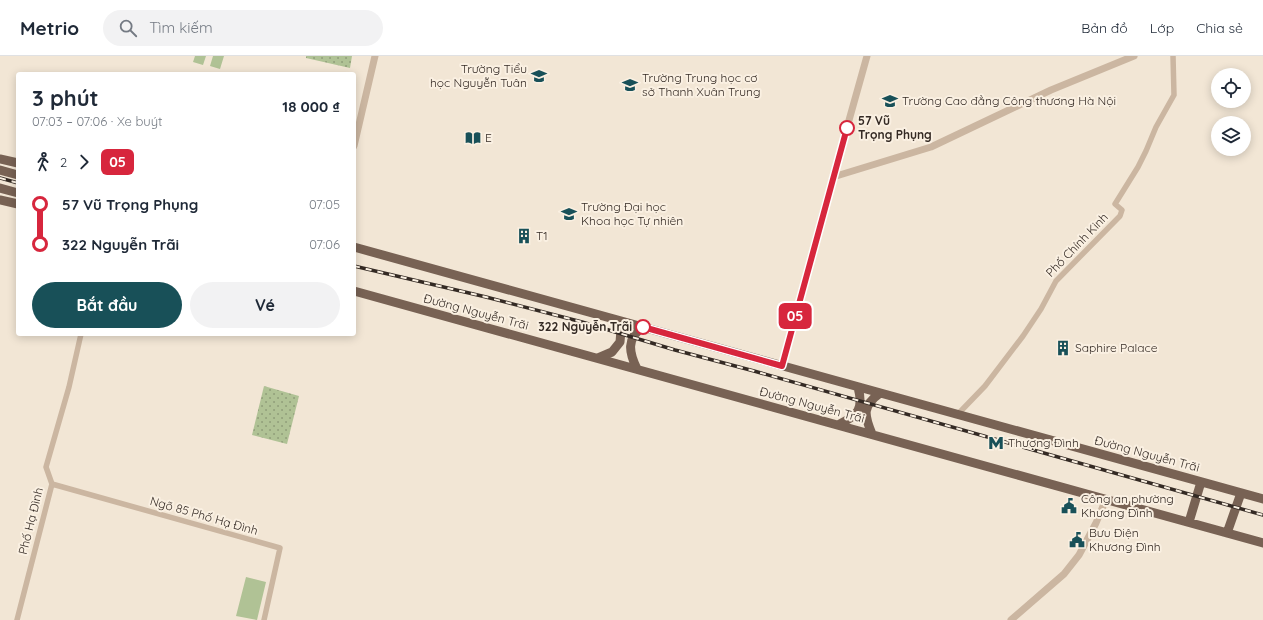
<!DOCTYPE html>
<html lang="vi">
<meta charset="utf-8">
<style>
:root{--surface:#fff;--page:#f2f2f3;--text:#1f2937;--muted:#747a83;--line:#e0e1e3;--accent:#185058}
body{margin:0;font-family:Quicksand,sans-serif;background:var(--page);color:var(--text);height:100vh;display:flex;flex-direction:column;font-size:15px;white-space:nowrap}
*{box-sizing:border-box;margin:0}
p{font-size:13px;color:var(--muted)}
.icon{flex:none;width:22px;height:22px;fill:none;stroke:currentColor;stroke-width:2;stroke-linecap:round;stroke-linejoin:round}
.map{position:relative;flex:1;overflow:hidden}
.sheet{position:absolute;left:16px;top:16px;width:340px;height:264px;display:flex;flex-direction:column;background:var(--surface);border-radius:4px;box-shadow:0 2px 10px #0003}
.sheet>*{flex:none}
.badge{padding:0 8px;border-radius:6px;font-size:14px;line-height:26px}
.controls{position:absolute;left:1211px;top:12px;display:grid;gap:8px}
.controls a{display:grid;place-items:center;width:40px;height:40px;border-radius:50%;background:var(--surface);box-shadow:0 2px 10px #0003;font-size:20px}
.map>.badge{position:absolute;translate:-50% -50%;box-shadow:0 0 0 2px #fff}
.legs{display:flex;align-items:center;gap:6px;height:44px;padding:0 16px;font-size:13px}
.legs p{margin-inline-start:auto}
.headline{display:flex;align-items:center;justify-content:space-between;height:68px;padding:0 16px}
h1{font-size:22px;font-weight:800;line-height:30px}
.action{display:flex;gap:8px;margin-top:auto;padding:8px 16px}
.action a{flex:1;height:46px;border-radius:24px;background:var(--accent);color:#fff;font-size:16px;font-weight:800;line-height:46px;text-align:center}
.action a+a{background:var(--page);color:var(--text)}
ul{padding:0 16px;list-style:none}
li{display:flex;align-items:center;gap:14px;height:40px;font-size:15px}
li i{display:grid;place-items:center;width:6px;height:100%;margin:0 5px;background:currentColor}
li i::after{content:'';width:10px;height:10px;margin:-5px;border:3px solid;border-radius:50%;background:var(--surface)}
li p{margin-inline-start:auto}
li:first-child i{background:linear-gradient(#0000 50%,currentColor 0)}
li:last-child i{background:linear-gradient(currentColor 50%,#0000 0)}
header{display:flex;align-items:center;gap:24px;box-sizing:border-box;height:56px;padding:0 20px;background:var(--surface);border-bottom:1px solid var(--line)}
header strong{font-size:19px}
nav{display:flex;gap:22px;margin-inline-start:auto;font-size:14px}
.search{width:280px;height:36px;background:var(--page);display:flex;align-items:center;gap:10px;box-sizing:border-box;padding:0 14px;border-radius:22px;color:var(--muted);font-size:15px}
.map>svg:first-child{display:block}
</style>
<header>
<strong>Metrio</strong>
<div class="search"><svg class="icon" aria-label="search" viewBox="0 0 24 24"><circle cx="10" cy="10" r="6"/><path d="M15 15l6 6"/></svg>Tìm kiếm</div>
<nav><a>Bản đồ</a><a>Lớp</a><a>Chia sẻ</a></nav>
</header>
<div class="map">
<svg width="1263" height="564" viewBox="0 0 1263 564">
<defs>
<pattern id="park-dots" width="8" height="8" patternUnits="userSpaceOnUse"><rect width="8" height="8" fill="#b0c295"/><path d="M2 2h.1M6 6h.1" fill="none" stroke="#909e79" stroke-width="1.8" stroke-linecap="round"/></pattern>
</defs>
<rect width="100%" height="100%" fill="#f2e6d5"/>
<!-- park -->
<path fill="url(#park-dots)" d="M306,0H352L350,12L306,2Z
M264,330L299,340L287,388L252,379Z"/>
<!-- garden -->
<path fill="#b0c295" d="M195,0H206L203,9L193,6Z
M213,0H224L220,13L210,10Z
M246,521L266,526L257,564L236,560Z"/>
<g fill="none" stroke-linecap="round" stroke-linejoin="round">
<!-- minor -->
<path stroke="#cbb6a1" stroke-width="5.5" d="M958,358L985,330L1023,280L1041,253L1056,225L1120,160L1122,154L1115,148L1138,111L1146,95L1156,71L1174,39L1173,0
M52,428L280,492L264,564
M17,564L52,428L46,411L69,331L81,278"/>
<!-- tertiary -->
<path stroke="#cbb6a1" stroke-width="7" d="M354,90L375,0
M833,121L931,91L1051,34L1134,0
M782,309L823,157L867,0
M1011,564L1064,518L1079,499L1096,467L1106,443"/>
<!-- primary -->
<path stroke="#786254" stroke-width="9" d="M0,103L18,107
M0,114L18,119
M0,132L18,137
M0,144L18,148
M354,191L1263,443
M354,235L1263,487
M598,302L612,296L620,286L621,274L613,263
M637,313C629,297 626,282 643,271
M838,369C858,359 864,354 858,331
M872,378C864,359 862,350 880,337
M1189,466L1201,426
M1227,477L1241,437"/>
<defs>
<path id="rail" d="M0,122L18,127
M354,210L486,241L582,266L675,294L754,315L1263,459"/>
</defs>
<!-- rail casing -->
<use href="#rail" stroke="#342a24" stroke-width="3.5"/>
<!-- rail -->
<use href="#rail" stroke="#faf0e2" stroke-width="2" stroke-dasharray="6" stroke-linecap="butt"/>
</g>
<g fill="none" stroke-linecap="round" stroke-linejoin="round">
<defs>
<path id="line-1" d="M643,271L782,310L847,72"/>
</defs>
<!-- line-1 casing -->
<use href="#line-1" stroke="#fff" stroke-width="9"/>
<!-- line-1 -->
<use href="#line-1" stroke="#d7263d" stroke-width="6"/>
</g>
<!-- icons -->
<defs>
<symbol id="school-bare" viewBox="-9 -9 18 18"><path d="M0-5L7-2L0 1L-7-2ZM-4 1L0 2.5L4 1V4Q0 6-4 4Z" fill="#185058" stroke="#faf0e2" stroke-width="2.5" paint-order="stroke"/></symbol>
<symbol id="university-bare" viewBox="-9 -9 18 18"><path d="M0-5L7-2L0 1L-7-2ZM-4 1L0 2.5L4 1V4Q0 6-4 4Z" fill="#185058" stroke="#faf0e2" stroke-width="2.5" paint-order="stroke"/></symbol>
<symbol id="library-bare" viewBox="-9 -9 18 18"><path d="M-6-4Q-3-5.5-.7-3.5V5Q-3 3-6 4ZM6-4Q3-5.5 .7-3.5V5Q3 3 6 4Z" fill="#185058" stroke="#faf0e2" stroke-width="2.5" paint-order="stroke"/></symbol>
<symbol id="building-bare" viewBox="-9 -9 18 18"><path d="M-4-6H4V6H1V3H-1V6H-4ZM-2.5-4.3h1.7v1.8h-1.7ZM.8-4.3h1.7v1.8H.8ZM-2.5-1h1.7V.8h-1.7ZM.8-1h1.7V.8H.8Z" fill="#185058" stroke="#faf0e2" stroke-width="2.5" paint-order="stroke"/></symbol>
<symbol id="metro-bare" viewBox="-9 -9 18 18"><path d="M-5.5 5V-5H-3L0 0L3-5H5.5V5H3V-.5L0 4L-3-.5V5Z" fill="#185058" stroke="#faf0e2" stroke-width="2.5" paint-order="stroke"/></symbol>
<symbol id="civic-bare" viewBox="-9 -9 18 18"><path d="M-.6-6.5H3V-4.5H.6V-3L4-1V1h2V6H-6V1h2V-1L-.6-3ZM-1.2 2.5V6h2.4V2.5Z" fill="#185058" stroke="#faf0e2" stroke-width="2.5" paint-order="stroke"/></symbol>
</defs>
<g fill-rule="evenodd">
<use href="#school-bare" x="528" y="9" width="22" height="22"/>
<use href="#school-bare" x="619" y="18" width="22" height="22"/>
<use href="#university-bare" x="879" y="34" width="22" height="22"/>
<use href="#library-bare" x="462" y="71" width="22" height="22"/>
<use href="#university-bare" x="558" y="147" width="22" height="22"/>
<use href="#building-bare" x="513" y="169" width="22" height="22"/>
<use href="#building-bare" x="1052" y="281" width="22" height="22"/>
<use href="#metro-bare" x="985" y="376" width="22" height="22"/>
<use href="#civic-bare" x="1058" y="439" width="22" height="22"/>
<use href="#civic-bare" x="1066" y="473" width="22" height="22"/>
</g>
<!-- markers -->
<g fill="#fff" stroke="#d7263d" stroke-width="2">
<circle cx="847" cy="72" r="7"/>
<circle cx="643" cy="271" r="7"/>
</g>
<g text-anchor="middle" stroke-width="4" stroke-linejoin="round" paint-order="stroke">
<!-- poi labels -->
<g font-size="12" fill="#342a24" stroke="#faf0e2" text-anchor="start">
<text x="527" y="17" text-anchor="end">Trường Tiểu<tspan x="527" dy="14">học Nguyễn Tuân</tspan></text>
<text x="642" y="26">Trường Trung học cơ<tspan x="642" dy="14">sở Thanh Xuân Trung</tspan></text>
<text x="902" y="49">Trường Cao đẳng Công thương Hà Nội</text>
<text x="485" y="86">E</text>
<text x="581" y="155">Trường Đại học<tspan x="581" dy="14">Khoa học Tự nhiên</tspan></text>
<text x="536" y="184">T1</text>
<text x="1075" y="296">Saphire Palace</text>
<text x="1008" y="391">Thượng Đình</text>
<text x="1081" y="447">Công an phường<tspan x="1081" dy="14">Khương Đình</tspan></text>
<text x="1089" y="481">Bưu Điện<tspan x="1089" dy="14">Khương Đình</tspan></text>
</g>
<!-- stop labels -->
<g font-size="12" font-weight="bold" fill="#342a24" stroke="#faf0e2" text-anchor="start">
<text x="858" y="69">57 Vũ<tspan x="858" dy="14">Trọng Phụng</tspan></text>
<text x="632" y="275" text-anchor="end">322 Nguyễn Trãi</text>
</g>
<!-- street labels -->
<g font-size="12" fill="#342a24" stroke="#faf0e2">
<text transform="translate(1077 189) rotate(-46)" y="4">Phố Chính Kinh</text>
<text transform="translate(476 256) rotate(15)" y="4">Đường Nguyễn Trãi</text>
<text transform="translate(812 349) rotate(15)" y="4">Đường Nguyễn Trãi</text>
<text transform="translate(1147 398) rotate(15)" y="4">Đường Nguyễn Trãi</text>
<text transform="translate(204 460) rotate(16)" y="4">Ngõ 85 Phố Hạ Đình</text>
<text transform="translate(31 465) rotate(-76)" y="4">Phố Hạ Đình</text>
</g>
</g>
</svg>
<div class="controls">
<a><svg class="icon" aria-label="locate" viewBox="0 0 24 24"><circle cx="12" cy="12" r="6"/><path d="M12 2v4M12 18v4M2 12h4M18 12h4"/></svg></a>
<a><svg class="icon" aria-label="layers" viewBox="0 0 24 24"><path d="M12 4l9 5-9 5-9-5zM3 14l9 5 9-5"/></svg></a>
</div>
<b class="badge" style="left:795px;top:260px;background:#d7263d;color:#fff">05</b>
<section class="sheet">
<div class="headline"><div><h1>3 phút</h1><p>07:03 – 07:06 · Xe buýt</p></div><b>18 000 ₫</b></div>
<div class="legs"><svg class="icon" aria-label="walk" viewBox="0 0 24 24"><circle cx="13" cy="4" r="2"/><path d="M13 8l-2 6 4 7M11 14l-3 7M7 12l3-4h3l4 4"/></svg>2<svg class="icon" aria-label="forward" viewBox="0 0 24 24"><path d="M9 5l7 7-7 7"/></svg><b class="badge" style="background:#d7263d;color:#fff">05</b></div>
<ul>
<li><i style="color:#d7263d"></i><b>57 Vũ Trọng Phụng</b><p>07:05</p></li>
<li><i style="color:#d7263d"></i><b>322 Nguyễn Trãi</b><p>07:06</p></li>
</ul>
<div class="action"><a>Bắt đầu</a><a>Vé</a></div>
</section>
</div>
